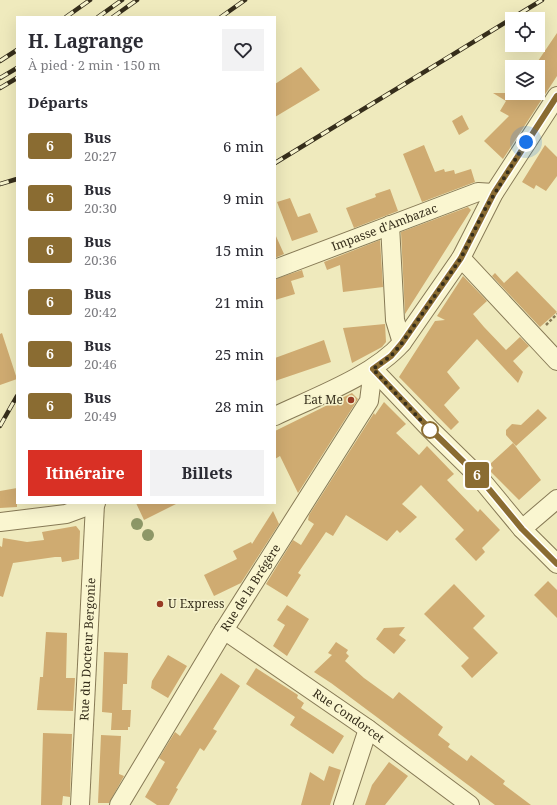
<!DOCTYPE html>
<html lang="fr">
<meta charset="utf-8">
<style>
:root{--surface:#fff;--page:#f2f2f3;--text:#2b2b33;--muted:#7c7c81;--accent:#d93025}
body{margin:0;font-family:"Noto Serif",serif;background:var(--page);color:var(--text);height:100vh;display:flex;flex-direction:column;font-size:15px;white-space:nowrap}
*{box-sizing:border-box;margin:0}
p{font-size:13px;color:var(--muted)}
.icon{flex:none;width:22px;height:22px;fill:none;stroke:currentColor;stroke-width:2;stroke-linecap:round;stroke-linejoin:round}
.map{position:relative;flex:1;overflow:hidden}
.sheet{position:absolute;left:16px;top:16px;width:260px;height:488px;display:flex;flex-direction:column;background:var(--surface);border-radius:0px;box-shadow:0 4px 16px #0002}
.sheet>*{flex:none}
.badge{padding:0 8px;border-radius:3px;font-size:14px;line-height:26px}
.fabs{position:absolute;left:505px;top:12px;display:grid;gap:8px}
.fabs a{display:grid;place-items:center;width:40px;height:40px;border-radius:0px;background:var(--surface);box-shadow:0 4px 16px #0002;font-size:20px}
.you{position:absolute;width:20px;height:20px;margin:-10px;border:3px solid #fff;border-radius:50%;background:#1a73e8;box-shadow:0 0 0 6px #1a73e833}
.map>.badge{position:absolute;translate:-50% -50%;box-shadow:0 0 0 2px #fff}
h2{padding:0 12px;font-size:15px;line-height:36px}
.round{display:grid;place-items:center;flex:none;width:42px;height:42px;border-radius:0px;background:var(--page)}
.summary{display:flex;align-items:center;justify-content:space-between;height:68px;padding:0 12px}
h1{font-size:19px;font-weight:700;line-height:30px}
.button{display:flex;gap:8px;margin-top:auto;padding:8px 12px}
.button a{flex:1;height:46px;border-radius:0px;background:var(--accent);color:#fff;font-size:16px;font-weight:700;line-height:46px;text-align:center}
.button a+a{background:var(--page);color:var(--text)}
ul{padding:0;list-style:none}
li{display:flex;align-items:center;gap:12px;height:52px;padding:0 12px}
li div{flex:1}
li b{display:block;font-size:15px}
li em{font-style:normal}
li .badge{min-width:44px;font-weight:700;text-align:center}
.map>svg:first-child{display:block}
</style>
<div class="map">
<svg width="557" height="805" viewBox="0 0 557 805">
<rect width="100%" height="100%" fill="#efeabd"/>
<!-- building -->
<path fill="#cfab71" d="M557,33V76L503,159L484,141L509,116L500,111L506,101L493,93H538V61Z
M301,67L320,90L275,117V84Z
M462,115L469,129L459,135L452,121Z
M424,145L435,172L444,169L445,172L454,170L455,174L471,169L475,182L422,202L403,154Z
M545,145L557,157V176L546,191L536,185L534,189L522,182Z
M390,189L398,211L354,228L346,208L376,197L375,194Z
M290,198L298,217L310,213L318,232L292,241L277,202Z
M468,207L471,210L405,314L401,232Z
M275,234L284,254L275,258Z
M380,240L383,287L343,292L340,265L327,270L324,262Z
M302,270L304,277L291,281L295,294L275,300V279Z
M517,271L557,312L540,327L492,276L495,273L504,283Z
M463,276L487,301L473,314L484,327L506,350L520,337L529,346L513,361L523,372L518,383L477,339L447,372L460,388L444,405L459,422L451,430L399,377L435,321L445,320L437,316Z
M385,324L386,342L382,347L352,363L343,328Z
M2,333L17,379L0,385V334Z
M324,340L331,362L275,381V358Z
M352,393L358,399L298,493L280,456L275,459V431Z
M384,402L406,424L396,433L419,455L427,446L454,474L447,480L478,512L480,509L500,530L482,548L485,552L476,561L455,539L464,530L421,485L402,504L417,517L400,533L397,530L387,541L346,515L333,536L326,532L298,573L301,575L287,597L266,584L293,540L301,545L314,524L308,520L309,515L374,413L375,415Z
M538,409L547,418L516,446L506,435V430L512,424L521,425Z
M513,443L541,480L519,500L490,471L493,468L490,464Z
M17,488V507L0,508V491Z
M136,503H178L144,520Z
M273,511L279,524L241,583L214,596L204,575L237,559L233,551L251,542L252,544Z
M76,526L80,531L79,559L62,562L61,557H55L13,563L3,597L0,596V546L2,547L3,538L27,542L44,540L42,532Z
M548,581L557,590V618L534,595Z
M454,584L485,616L473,628L498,653L472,678L461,666L469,658L424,614Z
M287,605L309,619L287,656L273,646L285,625L277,620Z
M405,627L399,635L406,640L394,654L376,639L384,628Z
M46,632L67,633L66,678H75L73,711L37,710L40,677H43Z
M336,642L348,650L346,653L349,656L345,661L364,678L393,699L399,692L443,727L438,735L450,744L448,747L467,761L471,755L505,781L503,784L531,805H495L331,683L314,672L332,655L328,653Z
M104,652L128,653L127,684H123L122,710H131L130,727H128V730H111L112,713L102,712Z
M168,655L187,666L168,698L151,688L152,681Z
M256,668L298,695L297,698L304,703L301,708L344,736L333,754L290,725L295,717L246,684Z
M221,673L240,686L213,729L217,731L204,751L200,748L176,788L178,789L169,805H157L145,797L165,762L159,758L175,732L180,736Z
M43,733L72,734L70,797L63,796L62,805H41Z
M101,735L121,736L119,774L124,776L109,803H98Z
M389,762L408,776L385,805H365L372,785Z
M329,766L341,770L330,805H301L310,772L324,781Z"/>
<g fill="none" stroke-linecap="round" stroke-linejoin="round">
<defs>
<g id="minor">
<path d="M390,225L395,320L402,343"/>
<path d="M461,258L557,361"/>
<path id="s1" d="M275,269L478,192L494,193"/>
<path d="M373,369L429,428L479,477L522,529L557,564"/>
<path d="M275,416C315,397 373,376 402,343L461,258L494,193L557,96"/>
<path d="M0,522L66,514L96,503"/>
<path d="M522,529L557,499"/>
<path id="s2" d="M224,630L368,729L470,805"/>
<path id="s3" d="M80,805L95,504"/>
<path id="s4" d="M119,805L224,630L369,401L373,369"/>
<path d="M343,805L368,729"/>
</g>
</defs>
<!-- minor casing -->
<use href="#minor" stroke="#877a56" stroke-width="20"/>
<!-- path -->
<path stroke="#877a56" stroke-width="2.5" stroke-dasharray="3 2" stroke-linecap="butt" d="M546,325L557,314"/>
<!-- minor -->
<use href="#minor" stroke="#faf6d0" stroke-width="18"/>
<defs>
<path id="rail" d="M66,17L90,0
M98,17L122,0
M113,17L137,0
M221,17L245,0
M0,61L17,50
M0,78L17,68
M0,88L17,78
M275,163L542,0
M0,184L17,179
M0,426L17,396"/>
</defs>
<!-- rail casing -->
<use href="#rail" stroke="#362e1b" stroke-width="4.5"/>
<!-- rail -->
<use href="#rail" stroke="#f6f3cd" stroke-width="3" stroke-dasharray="9" stroke-linecap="butt"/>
</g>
<!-- trees -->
<g fill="#8d9767">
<circle cx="137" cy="524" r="6"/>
<circle cx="148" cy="535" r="6"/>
</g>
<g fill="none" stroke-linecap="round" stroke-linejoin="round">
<defs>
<path id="line" d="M557,96L494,193L461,258L402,343L391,356L373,369L429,428L479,477L522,529L557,564"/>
</defs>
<!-- line casing -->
<use href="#line" stroke="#fff" stroke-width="9"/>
<!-- line -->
<use href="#line" stroke="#8a6c32" stroke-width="6"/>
<!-- walk -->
<path stroke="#362e1b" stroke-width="4" stroke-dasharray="0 7.2" d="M430,430L373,369L391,356L402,343L461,258L484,211L526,142"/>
</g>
<!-- markers -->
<g fill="#983b24" stroke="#f6f3cd" stroke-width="1.5">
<circle cx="351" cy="400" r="4"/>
<circle cx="160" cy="604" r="4"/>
</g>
<circle fill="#fff" stroke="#8a6c32" stroke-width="2" cx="430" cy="430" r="8"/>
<g text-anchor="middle" stroke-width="3" stroke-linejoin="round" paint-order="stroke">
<!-- street labels -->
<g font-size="12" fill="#362e1b" stroke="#f6f3cd">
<text dy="4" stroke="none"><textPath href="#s1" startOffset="117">Impasse d'Ambazac</textPath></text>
<text dy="4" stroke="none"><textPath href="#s4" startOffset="254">Rue de la Brégère</textPath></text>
<text dy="4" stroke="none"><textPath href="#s3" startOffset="156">Rue du Docteur Bergonie</textPath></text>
<text dy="4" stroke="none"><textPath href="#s2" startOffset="151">Rue Condorcet</textPath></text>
</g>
<!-- poi labels -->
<g font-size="12" fill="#362e1b" stroke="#f6f3cd" text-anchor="end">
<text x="343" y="404">Eat Me</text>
<text x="168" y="608" text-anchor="start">U Express</text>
</g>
</g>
</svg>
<div class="fabs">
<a><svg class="icon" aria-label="locate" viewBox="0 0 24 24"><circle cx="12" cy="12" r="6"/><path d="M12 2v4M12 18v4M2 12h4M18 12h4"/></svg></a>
<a><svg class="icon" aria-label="layers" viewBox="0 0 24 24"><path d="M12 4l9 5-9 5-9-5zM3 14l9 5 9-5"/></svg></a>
</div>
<div class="you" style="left:526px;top:142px"></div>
<b class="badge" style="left:477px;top:475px;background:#8a6c32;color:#fff">6</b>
<section class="sheet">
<div class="summary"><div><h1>H. Lagrange</h1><p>À pied · 2 min · 150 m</p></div><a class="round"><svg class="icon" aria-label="heart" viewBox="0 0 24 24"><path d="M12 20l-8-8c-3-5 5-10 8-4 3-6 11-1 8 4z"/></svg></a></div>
<h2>Départs</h2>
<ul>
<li><span class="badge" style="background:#8a6c32;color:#fff">6</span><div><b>Bus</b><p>20:27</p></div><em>6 min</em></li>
<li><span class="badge" style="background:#8a6c32;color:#fff">6</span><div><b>Bus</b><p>20:30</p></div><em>9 min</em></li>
<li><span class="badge" style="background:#8a6c32;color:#fff">6</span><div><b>Bus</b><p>20:36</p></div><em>15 min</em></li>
<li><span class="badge" style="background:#8a6c32;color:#fff">6</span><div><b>Bus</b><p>20:42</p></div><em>21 min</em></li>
<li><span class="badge" style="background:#8a6c32;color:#fff">6</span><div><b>Bus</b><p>20:46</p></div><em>25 min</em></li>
<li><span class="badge" style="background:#8a6c32;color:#fff">6</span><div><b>Bus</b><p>20:49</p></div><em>28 min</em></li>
</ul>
<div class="button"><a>Itinéraire</a><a>Billets</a></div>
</section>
</div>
